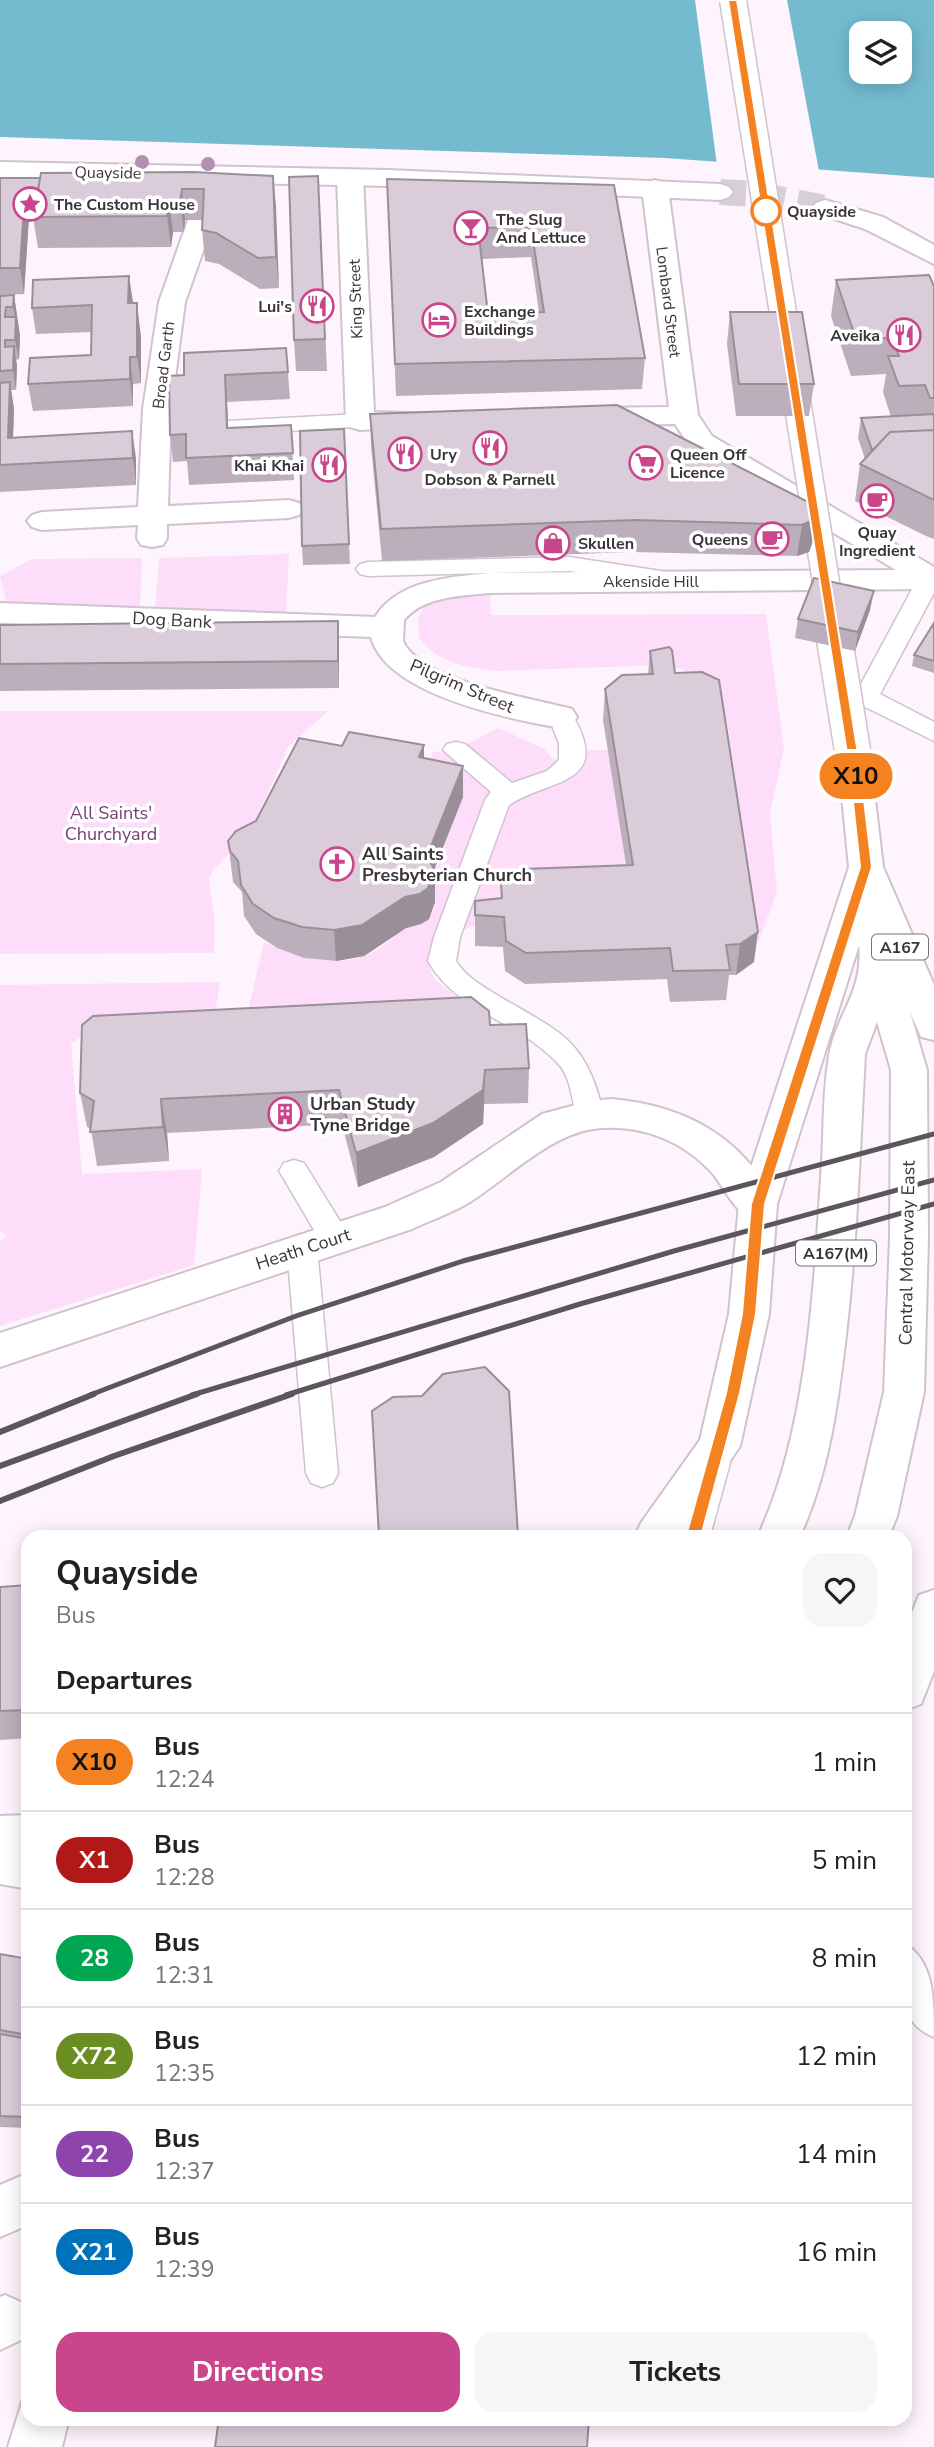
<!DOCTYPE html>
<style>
:root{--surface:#fff;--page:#f6f6f6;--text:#222;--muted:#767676;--line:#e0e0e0;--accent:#ca468c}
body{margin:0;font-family:"Nunito Sans",sans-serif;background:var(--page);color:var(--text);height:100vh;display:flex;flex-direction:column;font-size:26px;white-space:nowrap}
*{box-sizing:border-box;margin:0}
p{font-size:23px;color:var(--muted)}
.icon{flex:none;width:38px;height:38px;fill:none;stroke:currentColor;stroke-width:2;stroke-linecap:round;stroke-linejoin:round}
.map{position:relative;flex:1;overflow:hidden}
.sheet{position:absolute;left:21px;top:1530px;width:891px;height:896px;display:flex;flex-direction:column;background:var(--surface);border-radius:21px;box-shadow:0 4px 18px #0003}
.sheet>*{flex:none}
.badge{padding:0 14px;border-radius:23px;font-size:24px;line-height:46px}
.fabs{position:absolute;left:849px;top:21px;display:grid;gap:14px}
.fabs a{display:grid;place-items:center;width:63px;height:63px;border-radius:14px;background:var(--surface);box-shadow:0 4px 18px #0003;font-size:35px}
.map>.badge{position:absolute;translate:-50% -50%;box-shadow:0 0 0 4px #fff}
h2{padding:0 35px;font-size:26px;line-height:63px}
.round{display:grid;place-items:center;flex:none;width:74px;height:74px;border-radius:21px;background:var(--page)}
.summary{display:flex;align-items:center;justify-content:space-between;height:119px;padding:0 35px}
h1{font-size:33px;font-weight:700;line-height:52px}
.cta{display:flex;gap:14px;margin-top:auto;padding:14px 35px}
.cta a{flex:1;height:80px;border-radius:21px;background:var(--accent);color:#fff;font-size:28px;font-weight:700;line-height:80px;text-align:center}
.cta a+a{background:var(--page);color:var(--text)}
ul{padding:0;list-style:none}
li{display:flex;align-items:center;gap:21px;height:98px;padding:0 35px;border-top:2px solid var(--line)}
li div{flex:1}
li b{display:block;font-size:26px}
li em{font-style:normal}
li .badge{min-width:77px;font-weight:700;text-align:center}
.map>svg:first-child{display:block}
</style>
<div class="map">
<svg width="934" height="2447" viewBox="0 0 934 2447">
<rect width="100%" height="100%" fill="#fef4fd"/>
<!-- green -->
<path fill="#fdddfa" d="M289,554L286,614L155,608L159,558Z
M142,558L140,608L6,601L0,576L32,559Z
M490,591L491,615L766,614L784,748L770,814L777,891L758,944L728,727C721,692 701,673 667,665L495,671C465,667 439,663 419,638L418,618C429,592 465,595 490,591Z
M0,711H328L288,747L250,833L214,869L209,879L215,923L214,953L0,954Z
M498,728L543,748L553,759L582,766L584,750H609L630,896L501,915L433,942C423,973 433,980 458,997L451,1006L247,1015L264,942C297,959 340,970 375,951C386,945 395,933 406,928C421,921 432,923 435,902L424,777L433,751L448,754Z
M220,982L215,1014L101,1023L71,1044L82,1174L202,1169L194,1265L0,1326V1242L6,1236L0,1230V985Z"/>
<!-- water -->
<path fill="#75bbd0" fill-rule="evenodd" d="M0,0H934V178L665,158L0,137ZM861,33H900V72H861Z"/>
<!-- pier -->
<path fill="#fef4fd" d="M695,0H787L819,171L717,165Z"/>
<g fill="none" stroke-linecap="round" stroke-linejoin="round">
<!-- secondary-tunnel -->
<path stroke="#d7ced6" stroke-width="26" stroke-dasharray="26 13" stroke-linecap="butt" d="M720,192L754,194L825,208"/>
<defs>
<path id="lane" d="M360,414L368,416L371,421L368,426L228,435L217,428L228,421Z
M569,557L661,571L669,573L673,578L669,583L661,585L569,571L368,576L360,574L356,569L360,564L368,562Z
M930,571L934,572V593L880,694L934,722V741L857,703L854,697L918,578L922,573Z
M561,709L570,711C616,786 550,778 509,805L460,937L456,961C465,976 482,986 497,995C562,1034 585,1037 604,1115L600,1123L590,1126L580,1123C571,1106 573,1083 561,1067C523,1022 458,1014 428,961L434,937L485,800L491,792L443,750L447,744L456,742L465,744L512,783L547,771L559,760V744L549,717L552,711Z
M294,1160L304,1163L346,1231L350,1239L346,1247L335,1251L324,1247L284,1179L279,1171L284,1163Z
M302,1236L313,1239L317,1248L338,1473L333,1483L322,1487L311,1483L306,1473L287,1248L291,1239Z
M714,1449L725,1453L730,1463L710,1536H678L698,1463L703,1453Z"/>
<path id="street" d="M350,169L359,172L363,177L374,412L432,414L436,420L432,426L360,430L350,427L346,421L337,177L341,172Z
M655,180L664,183L668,188L698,415L712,436L934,567V589L490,593C461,596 424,596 404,620L403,641C421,682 533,698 572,709L577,717L572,725L561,728C510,719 386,695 371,637L0,623V603L375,617C398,580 450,577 490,573L896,570L691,448L675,424L587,426L577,423L573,417L577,411L587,408L669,407L642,188L646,183Z
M201,212L210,215L214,220L185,302L171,409L168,506L289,500L299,503L304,509L299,515L289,518L167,524V538L163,545L152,547L141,545L137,538L138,525L42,530L32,527L27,521L32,515L42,512L138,507L143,409L159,302L188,220L192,215Z
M612,1099C686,1106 741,1136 777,1204L772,1215C762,1218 755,1220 746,1215C733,1208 723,1186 713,1174C683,1140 638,1123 593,1129C550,1135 506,1179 470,1202C452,1213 431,1220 412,1229L0,1367V1333L385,1207L441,1182L542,1114L590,1101Z"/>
<path id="secondary" d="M0,162L388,170L720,184L729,187L733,192L729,197L720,200L388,186L0,178Z
M825,200L883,217L934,245V264L865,229L816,213L812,208L816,203Z"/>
<path id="primary" d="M0,1840L28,1845V1889L0,1884Z
M905,1944C934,1961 934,2000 934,2037C894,2021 903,1981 905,1944Z
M28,2397V2418H69L62,2447H8L23,2399Z"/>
<path id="highway" d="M855,755L867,758L871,766L883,867L934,985V1040L921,1037L910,1012L927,1070L928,1238L924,1392L897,1516L889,1536H847L855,1516L884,1392L890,1238L891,1070L877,1022L865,1054C860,1148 857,1242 846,1335C838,1404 829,1473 800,1536H758C809,1427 814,1281 822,1162C824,1127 823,1090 829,1056C836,1014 864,992 859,945L777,1204L769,1314L740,1446L680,1536H635L641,1523L700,1440L729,1314L739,1204L849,867L839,766L843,758Z
M934,1590V1671L921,1704L905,1710V1630L919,1595Z
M28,1815V1859L0,1860V1816Z
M28,2173V2225L0,2237V2185Z
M5,2295L23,2303C29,2316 29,2326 23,2339L0,2350V2297Z"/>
</defs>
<!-- lane casing -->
<use href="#lane" stroke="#d0c2cf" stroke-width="3"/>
<!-- street casing -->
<use href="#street" stroke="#d0c2cf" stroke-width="4"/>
<!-- secondary casing -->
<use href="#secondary" stroke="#d0c2cf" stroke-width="4"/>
<!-- primary casing -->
<use href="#primary" stroke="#d0c2cf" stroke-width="4"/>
<!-- highway casing -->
<use href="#highway" stroke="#d0c2cf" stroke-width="4"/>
<!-- lane -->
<use href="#lane" fill="#fff" fill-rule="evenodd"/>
<!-- street -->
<use href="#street" fill="#fff" fill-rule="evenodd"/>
<!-- secondary -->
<use href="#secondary" fill="#fff" fill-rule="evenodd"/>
<!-- primary -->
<use href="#primary" fill="#fff" fill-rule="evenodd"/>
<!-- highway -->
<use href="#highway" fill="#fff" fill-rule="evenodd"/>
<!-- rail-far1 -->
<path stroke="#5c555b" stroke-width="5" d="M90,1395L296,1316L463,1261L934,1134
M192,1395L674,1251L934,1180
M286,1395L580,1304L934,1204"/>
<!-- rail -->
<path stroke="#5c555b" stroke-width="6" d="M0,1432L94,1394
M0,1466L197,1394
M0,1501L114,1456L292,1394"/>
<defs>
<path id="highway-bridge-far1" d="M733,0L829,601"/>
<path id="highway-bridge" d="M828,599L855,766"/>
</defs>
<!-- highway-bridge-far1 casing -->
<use href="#highway-bridge-far1" stroke="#d0c2cf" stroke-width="29" stroke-linecap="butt"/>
<!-- highway-bridge casing -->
<use href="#highway-bridge" stroke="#d0c2cf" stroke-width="38" stroke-linecap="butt"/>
<!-- highway-bridge-far1 -->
<use href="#highway-bridge-far1" stroke="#fff" stroke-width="26"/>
<!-- highway-bridge -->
<use href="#highway-bridge" stroke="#fff" stroke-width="35"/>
</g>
<!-- trees -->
<g fill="#b390b1">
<circle cx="142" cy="162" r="7"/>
<circle cx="208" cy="164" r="7"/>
</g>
<!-- wall -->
<path fill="#bcafbb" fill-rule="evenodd" d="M273,176L279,288L260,289L219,264L205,261L202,230L203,220H185L184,232H173L171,247L38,248L33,217H29L24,294L0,295V178Z
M318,176L327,371H296L294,340Z
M614,185L645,358L642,389L396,396L388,210ZM531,257L539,312L488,314L482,259Z
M836,280L934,286V539L926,536L855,501L860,464L865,459L858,438L861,418L891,417L883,392L886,374L851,376L831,316Z
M14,295L20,336L19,359L16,360L17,366L16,390H11L14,409L13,438L136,458V485L0,492V296Z
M133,303L140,329L141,338V383L133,384V406L33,411L28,384L91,355V332L36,334L32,308Z
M730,312L814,384L809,416H736L727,344Z
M286,348L290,399L227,402L228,428L291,425L294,480L189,485L187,461L173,462L170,435L184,375Z
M370,414L816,513L812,544L809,552L797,556L633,552L382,561L371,446Z
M344,429L350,564L303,565L302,546Z
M870,610L855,651L795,638L798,619Z
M338,621L339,647V688L0,691V625Z
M934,623V673L912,666L914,655Z
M650,651L675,673L754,962L736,975H729L726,1000L670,1002L667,979L525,984L505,971L503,947L475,946V901L501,898V884L626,865L603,720L605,689L648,674Z
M424,745V758L463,766V797L434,870L435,902L429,919L421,924L406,928L364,956L336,961L304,958L277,948L256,934L244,916L242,892L233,882L228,841L256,821L342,746Z
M490,1025L529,1068L528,1103L484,1104L483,1124L434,1157L358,1187L342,1124L167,1133L169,1161L97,1166L91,1129L87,1127L80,1093Z
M28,1585V1738L0,1740V1587Z
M0,1954L28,1959V2128L0,2127Z"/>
<!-- shaded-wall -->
<path fill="#998f99" d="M273,176L276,206L279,288L276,257Z
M182,189L185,220L184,232L180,202Z
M25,191L29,217L24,294L20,268Z
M169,202L173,232L171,247L167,216Z
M129,276L133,302L131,330L128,303Z
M14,295L20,336L19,359L15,340L16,323L13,307Z
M137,303L141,338V383L137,357Z
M14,346L17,366L16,390L13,370Z
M130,357L133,384V406L130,379Z
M225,375L227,402L229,455L227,428Z
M10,382L14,409L12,465L8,438Z
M132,431L136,458V485L133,458Z
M816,513L812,544L809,552L797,556L802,525Z
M874,591L870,610L855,651L858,632Z
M338,621L339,647V688L338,661Z
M424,745V777L419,757Z
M463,766V797L427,887V856Z
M435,871V902L429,919L421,924L406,928L364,956L336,961L334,930Z
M758,932L754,962L736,975L740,944Z
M485,1070L484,1104L483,1124L434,1157L358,1187L356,1153Z
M161,1099L167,1133L169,1161L163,1127Z"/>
<!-- building -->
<path fill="#dbccda" stroke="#998f99" stroke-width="2" fill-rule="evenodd" d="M194,172L273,176L276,257L258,258L216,233L202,230L204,189H182L180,202H169L167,216L33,217L41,173Z
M318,176L325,339L294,340L289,177Z
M0,178H40L38,191H25L20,268H0Z
M387,179L614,185L645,358L395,364ZM531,227L544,312L488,314L478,228Z
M929,275L934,286V398H930L925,385L899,386L888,356H899L892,338L856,339L836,280Z
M129,276L128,303H137V357H130V379L28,384L30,358L91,355L92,305L32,308L33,280Z
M14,295L13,307H6L5,317H16L15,340H5V347L14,346L13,370L0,371V296Z
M730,312H802L814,384H739Z
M286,348L288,372L225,375L227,428L291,425L293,453L186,458V434L170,435L169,376L184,375V353Z
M10,382L8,438L132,431L133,458L0,465V383Z
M617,405L814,505L816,513L813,520L802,525L636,520L381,529L370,414Z
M934,414V430L890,432L874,449L872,450L861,418Z
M344,429L349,544L302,546L300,431Z
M934,430V500L860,464L890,432Z
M814,578L874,591L858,632L798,619Z
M338,621V661L0,664V625Z
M934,623V661L914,655Z
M669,647L672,650L675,673L702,672L719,680L758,932L740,944L726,945L730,970L673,971L670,948L526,953L506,941L504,917L475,915V901L502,898L501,884L523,869L633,865L605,689L622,675L653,674L650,651Z
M349,732L424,745L419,757L463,766L427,856L435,871L428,888L420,894L405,897L362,925L334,930L302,927L274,918L253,904L241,885L238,861L230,851L228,841L236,831L256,821L299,738L342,746Z
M471,997L489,1011L490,1025L526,1024L529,1068L485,1070L483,1090L433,1123L356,1153L339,1090L161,1099L163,1127L90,1132L94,1101L80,1093L82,1025L93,1016Z
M485,1367L509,1391L518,1536H379L372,1411L393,1397L422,1396L443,1374Z
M28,1585V1710L0,1711V1587Z
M0,1954L28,1959V2035L0,2030Z
M0,2034L28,2039V2117L0,2116Z
M219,2418H589L587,2447H215Z"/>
<!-- line -->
<path fill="#f58220" stroke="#fff" stroke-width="2" d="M728,0H737L860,766L872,867L765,1204L756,1314L740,1393L701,1536L694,1543L686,1536L726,1393L742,1314L751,1204L860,867L849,766Z"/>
<!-- icons -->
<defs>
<symbol id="sight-ring" viewBox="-11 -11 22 22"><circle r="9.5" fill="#fff" stroke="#ca468c" stroke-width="1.5"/><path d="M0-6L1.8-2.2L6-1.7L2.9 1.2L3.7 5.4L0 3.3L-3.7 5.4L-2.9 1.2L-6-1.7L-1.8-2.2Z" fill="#ca468c"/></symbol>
<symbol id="bar-ring" viewBox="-11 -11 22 22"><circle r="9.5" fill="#fff" stroke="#ca468c" stroke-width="1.5"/><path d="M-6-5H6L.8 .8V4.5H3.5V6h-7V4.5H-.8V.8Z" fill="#ca468c"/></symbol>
<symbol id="restaurant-ring" viewBox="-11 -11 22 22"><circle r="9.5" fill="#fff" stroke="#ca468c" stroke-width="1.5"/><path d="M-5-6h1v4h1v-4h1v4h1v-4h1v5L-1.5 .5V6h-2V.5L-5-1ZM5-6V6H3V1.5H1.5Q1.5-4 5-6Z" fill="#ca468c"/></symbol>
<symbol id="hotel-ring" viewBox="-11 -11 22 22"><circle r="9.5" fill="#fff" stroke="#ca468c" stroke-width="1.5"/><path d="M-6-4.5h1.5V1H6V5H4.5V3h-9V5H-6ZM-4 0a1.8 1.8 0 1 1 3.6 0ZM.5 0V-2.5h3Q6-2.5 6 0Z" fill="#ca468c"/></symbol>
<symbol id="supermarket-ring" viewBox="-11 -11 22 22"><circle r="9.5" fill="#fff" stroke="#ca468c" stroke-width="1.5"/><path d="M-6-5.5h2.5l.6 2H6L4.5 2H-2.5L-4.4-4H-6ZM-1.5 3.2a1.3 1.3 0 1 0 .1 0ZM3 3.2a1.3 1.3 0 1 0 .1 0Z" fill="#ca468c"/></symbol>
<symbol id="cafe-ring" viewBox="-11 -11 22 22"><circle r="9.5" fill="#fff" stroke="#ca468c" stroke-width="1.5"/><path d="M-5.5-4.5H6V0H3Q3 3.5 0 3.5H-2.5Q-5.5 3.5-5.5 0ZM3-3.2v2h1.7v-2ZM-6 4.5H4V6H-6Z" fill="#ca468c"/></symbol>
<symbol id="shop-ring" viewBox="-11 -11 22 22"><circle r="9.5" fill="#fff" stroke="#ca468c" stroke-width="1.5"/><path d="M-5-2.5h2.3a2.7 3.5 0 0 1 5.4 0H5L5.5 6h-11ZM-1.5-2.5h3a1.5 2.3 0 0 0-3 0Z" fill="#ca468c"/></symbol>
<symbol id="church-ring" viewBox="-11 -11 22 22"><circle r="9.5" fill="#fff" stroke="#ca468c" stroke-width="1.5"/><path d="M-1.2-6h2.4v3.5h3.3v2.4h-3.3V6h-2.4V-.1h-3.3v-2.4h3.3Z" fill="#ca468c"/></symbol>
<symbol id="building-ring" viewBox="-11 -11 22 22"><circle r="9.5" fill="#fff" stroke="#ca468c" stroke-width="1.5"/><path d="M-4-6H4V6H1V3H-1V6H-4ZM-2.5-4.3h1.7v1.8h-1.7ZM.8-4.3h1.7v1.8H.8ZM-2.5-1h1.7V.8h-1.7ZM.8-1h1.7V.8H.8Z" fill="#ca468c"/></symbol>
</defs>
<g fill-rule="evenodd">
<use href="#sight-ring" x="11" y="185" width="38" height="38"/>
<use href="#bar-ring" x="452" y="209" width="38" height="38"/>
<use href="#restaurant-ring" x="298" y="287" width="38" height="38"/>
<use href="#hotel-ring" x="420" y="301" width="38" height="38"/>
<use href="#restaurant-ring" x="885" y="316" width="38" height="38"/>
<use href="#restaurant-ring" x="471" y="429" width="38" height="38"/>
<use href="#restaurant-ring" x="386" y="435" width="38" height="38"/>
<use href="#supermarket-ring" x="627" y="444" width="38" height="38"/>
<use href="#restaurant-ring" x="310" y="446" width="38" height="38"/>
<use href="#cafe-ring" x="858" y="482" width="38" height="38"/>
<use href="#cafe-ring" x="753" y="520" width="38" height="38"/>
<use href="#shop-ring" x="534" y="524" width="38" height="38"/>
<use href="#church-ring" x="318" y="845" width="38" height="38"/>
<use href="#building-ring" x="266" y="1095" width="38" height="38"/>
</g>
<!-- markers -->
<circle fill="#fff" stroke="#f58220" stroke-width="3.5" cx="766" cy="211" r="14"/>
<g text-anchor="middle" stroke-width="7" stroke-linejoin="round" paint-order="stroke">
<!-- far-street labels -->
<g font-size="16" fill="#3b353a" stroke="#fff">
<text transform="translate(108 172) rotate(1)" y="6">Quayside</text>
<text transform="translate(355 299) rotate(-92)" y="6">King Street</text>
<text transform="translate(669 302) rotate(83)" y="6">Lombard Street</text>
<text transform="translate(163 365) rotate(-83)" y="6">Broad Garth</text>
<text x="651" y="587">Akenside Hill</text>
</g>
<!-- far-poi labels -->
<g font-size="16" font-weight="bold" fill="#3b353a" stroke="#fff" text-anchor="start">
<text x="54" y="210">The Custom House</text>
<text x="496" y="225">The Slug<tspan x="496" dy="18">And Lettuce</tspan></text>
<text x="292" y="312" text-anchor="end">Lui's</text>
<text x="464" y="317">Exchange<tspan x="464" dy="18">Buildings</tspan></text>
<text x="880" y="341" text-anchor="end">Aveika</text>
<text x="430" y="460">Ury</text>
<text x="670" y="460">Queen Off<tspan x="670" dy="18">Licence</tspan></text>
<text x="304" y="471" text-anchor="end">Khai Khai</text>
<text x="490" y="485" text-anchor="middle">Dobson &amp; Parnell</text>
<text x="877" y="538" text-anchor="middle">Quay<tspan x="877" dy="18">Ingredient</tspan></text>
<text x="748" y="545" text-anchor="end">Queens</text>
<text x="578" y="549">Skullen</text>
</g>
<!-- far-stop labels -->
<g font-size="16" font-weight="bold" fill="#3b353a" stroke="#fff" text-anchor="start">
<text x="787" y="217">Quayside</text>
</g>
<!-- shield labels -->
<g fill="#fff" stroke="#767275" stroke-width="2">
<rect x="872" y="934.5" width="56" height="25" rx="5"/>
<rect x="796" y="1240.5" width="80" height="25" rx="5"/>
</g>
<g font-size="16" font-weight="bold" fill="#3b353a">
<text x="900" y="953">A167</text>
<text x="836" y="1259">A167(M)</text>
</g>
<!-- street labels -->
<g font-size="18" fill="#3b353a" stroke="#fff">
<text transform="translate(172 620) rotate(3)" y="6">Dog Bank</text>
<text transform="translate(462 686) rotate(23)" y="6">Pilgrim Street</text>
<text transform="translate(303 1249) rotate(-18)" y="6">Heath Court</text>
<text transform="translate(907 1253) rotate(-89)" y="6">Central Motorway East</text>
</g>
<!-- park labels -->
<g font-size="18" fill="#753e73" stroke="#fff">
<text x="111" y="819">All Saints'<tspan x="111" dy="21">Churchyard</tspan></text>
</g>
<!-- poi labels -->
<g font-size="18" font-weight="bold" fill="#3b353a" stroke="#fff" text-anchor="start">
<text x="362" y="860">All Saints<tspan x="362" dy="21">Presbyterian Church</tspan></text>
<text x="310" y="1110">Urban Study<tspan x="310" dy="21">Tyne Bridge</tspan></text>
</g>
</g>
</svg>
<div class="fabs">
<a><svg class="icon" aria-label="layers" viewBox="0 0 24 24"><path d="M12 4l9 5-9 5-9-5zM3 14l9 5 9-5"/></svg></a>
</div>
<b class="badge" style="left:856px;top:776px;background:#f58220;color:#111">X10</b>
<section class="sheet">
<div class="summary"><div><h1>Quayside</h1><p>Bus</p></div><a class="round"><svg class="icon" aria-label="heart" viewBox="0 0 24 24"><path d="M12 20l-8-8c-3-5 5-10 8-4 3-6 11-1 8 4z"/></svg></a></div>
<h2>Departures</h2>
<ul>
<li><span class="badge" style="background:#f58220;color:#111">X10</span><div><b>Bus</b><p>12:24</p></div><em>1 min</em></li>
<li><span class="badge" style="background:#b11919;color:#fff">X1</span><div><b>Bus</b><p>12:28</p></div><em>5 min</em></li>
<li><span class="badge" style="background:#00a651;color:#fff">28</span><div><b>Bus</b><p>12:31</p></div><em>8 min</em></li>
<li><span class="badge" style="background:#6b8e23;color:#fff">X72</span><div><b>Bus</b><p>12:35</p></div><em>12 min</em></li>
<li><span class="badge" style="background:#8e44ad;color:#fff">22</span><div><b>Bus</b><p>12:37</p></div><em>14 min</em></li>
<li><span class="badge" style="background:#0072bc;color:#fff">X21</span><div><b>Bus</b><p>12:39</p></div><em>16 min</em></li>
</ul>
<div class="cta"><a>Directions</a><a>Tickets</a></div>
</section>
</div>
